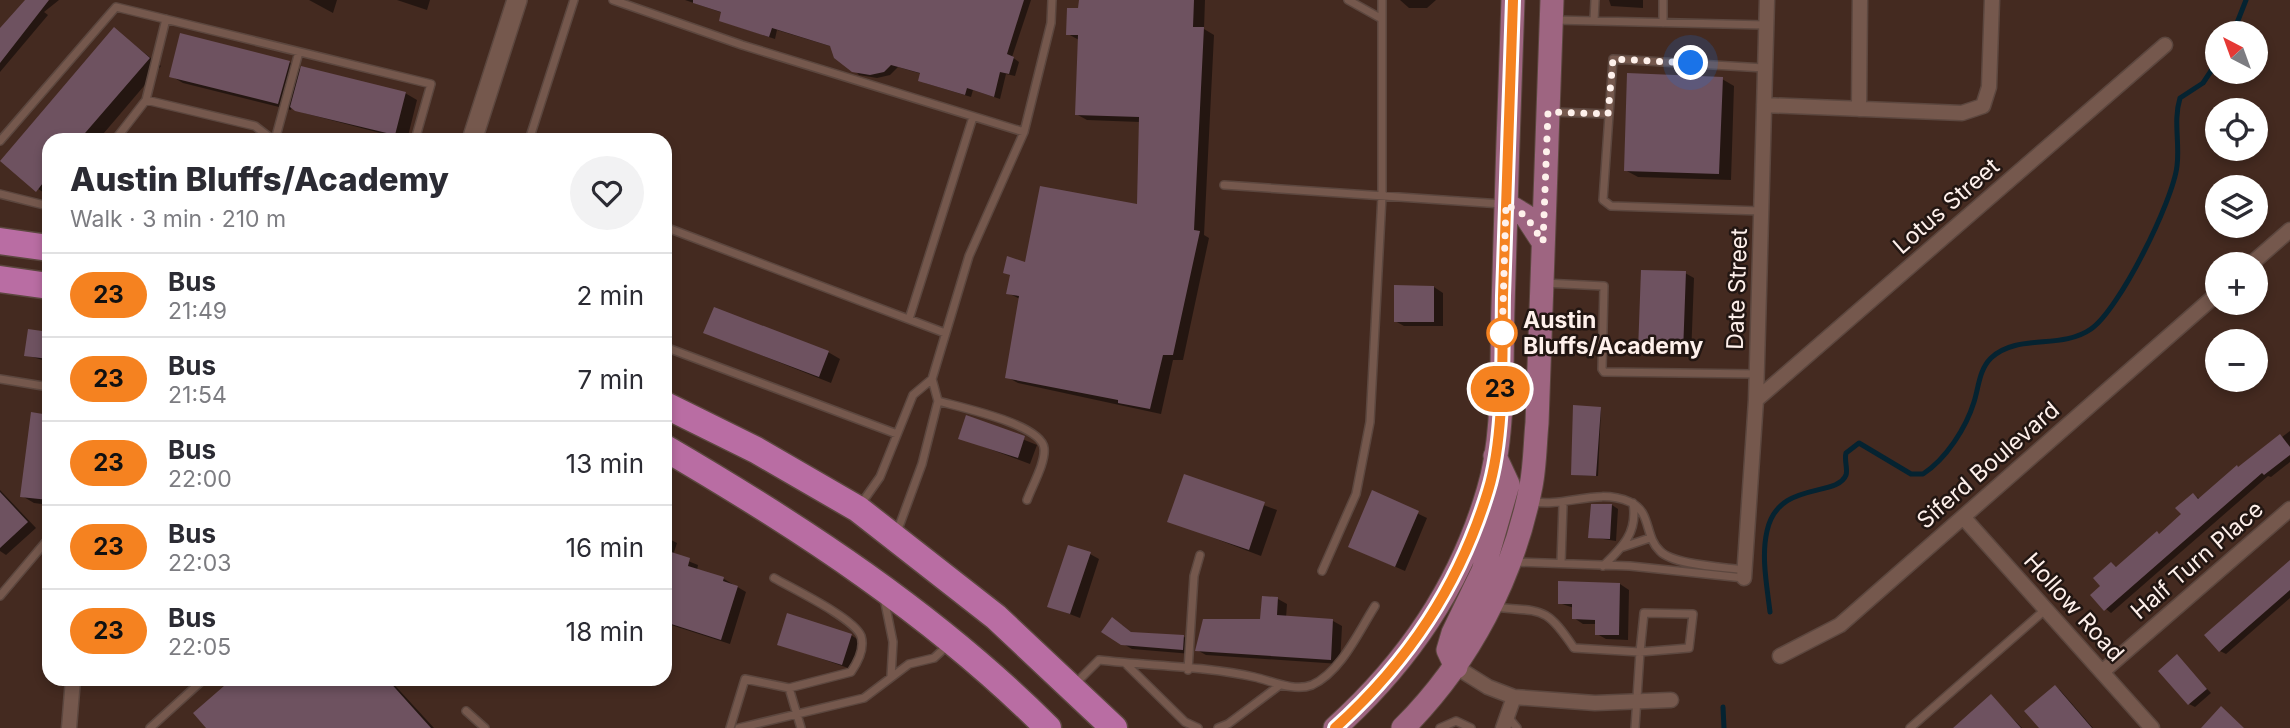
<!DOCTYPE html>
<meta charset="utf-8">
<style>
:root{--surface:#fff;--page:#f2f2f3;--text:#2b2b33;--muted:#7c7c81;--line:#e1e1e2}
body{margin:0;font-family:Inter,sans-serif;background:var(--page);color:var(--text);height:100vh;display:flex;flex-direction:column;font-size:26px;white-space:nowrap}
*{box-sizing:border-box;margin:0}
p{font-size:23px;color:var(--muted)}
.icon{flex:none;width:38px;height:38px;fill:none;stroke:currentColor;stroke-width:2;stroke-linecap:round;stroke-linejoin:round}
.map{position:relative;flex:1;overflow:hidden}
.drawer{position:absolute;left:42px;top:133px;width:630px;height:553px;display:flex;flex-direction:column;background:var(--surface);border-radius:21px;box-shadow:0 4px 10px #0003}
.drawer>*{flex:none}
.badge{padding:0 14px;border-radius:23px;font-size:24px;line-height:46px}
.needle{width:46px;rotate:319deg}
.tools{position:absolute;left:2205px;top:21px;display:grid;gap:14px}
.tools a{display:grid;place-items:center;width:63px;height:63px;border-radius:50%;background:var(--surface);box-shadow:0 4px 10px #0003;font-size:35px}
.you{position:absolute;width:35px;height:35px;margin:-18px;border:5px solid #fff;border-radius:50%;background:#1a73e8;box-shadow:0 0 0 10px #1a73e833}
.map>.badge{position:absolute;translate:-50% -50%;box-shadow:0 0 0 4px #fff}
.round{display:grid;place-items:center;flex:none;width:74px;height:74px;border-radius:37px;background:var(--page)}
.summary{display:flex;align-items:center;justify-content:space-between;height:119px;padding:0 28px}
h1{font-size:33px;font-weight:800;line-height:52px}
ul{padding:0;list-style:none}
li{display:flex;align-items:center;gap:21px;height:84px;padding:0 28px;border-top:2px solid var(--line)}
li div{flex:1}
li b{display:block;font-size:26px}
li em{font-style:normal}
li .badge{min-width:77px;font-weight:700;text-align:center}
.map>svg:first-child{display:block}
</style>
<div class="map">
<svg width="2290" height="728" viewBox="0 0 2290 728">
<rect width="100%" height="100%" fill="#442a20"/>
<!-- shadow -->
<path fill="#0007" d="M27,0H59L44,12L48,15L0,72V32Z
M309,0H337L333,13Z
M397,0H430L427,10Z
M685,0H1031L1012,57L1019,62L1015,76L1006,74L1000,99L973,90L971,97L925,83L922,74L898,67L890,75L877,78L859,75L833,47L777,30L775,39L727,23L723,13Z
M1080,0H1205L1204,29L1214,35L1204,235L1209,238L1183,360H1173L1161,414L1018,383L1007,377L1020,299L1008,293L1011,276L1005,272L1139,206L1140,122L1087,120L1076,114L1079,40L1068,34L1080,10Z
M1400,0H1436L1427,8H1409Z
M1609,0H1643V8L1611,6Z
M114,29L161,66L98,140H49V197L2,161Z
M289,62L302,70L405,93L417,100L407,140L304,113L292,106L291,110L183,83L171,76Z
M1722,79L1734,86L1731,180L1638,177L1625,170Z
M1685,273L1694,278L1691,357L1649,356L1640,350Z
M1434,287L1443,293V326H1404L1395,321Z
M49,333V362L26,355Z
M706,333L828,352L840,359L831,383Z
M1601,409L1598,476L1575,475Z
M49,416V505L34,503L22,496Z
M967,417L1037,445L1030,464L960,438Z
M2290,431V462L2271,477L2268,476L2111,613L2106,609L2103,587L2111,564L2118,568L2183,515L2193,495L2200,499Z
M1185,476L1277,510L1261,556L1169,521Z
M0,490L36,528L6,555L0,551Z
M1373,492L1427,518L1405,571L1359,551Z
M1592,505H1612L1618,509L1616,541L1590,537Z
M665,537L677,543L673,555L698,565L697,570L724,579L746,592L730,644L665,623Z
M1090,554L1099,559L1080,618L1049,606Z
M2290,562V598L2226,654L2220,651Z
M1620,584L1629,590L1628,640L1606,639L1597,634V624H1583L1574,618V608L1559,603Z
M1278,599L1287,604L1286,618L1333,621L1342,626L1340,664L1206,655L1197,650L1262,621Z
M1122,625L1133,634L1184,637L1193,642L1192,654L1132,649L1103,632Z
M851,635L860,641L851,669L779,644Z
M2177,657L2211,693L2195,707L2189,704Z
M234,679H389L434,728H209Z
M2055,687L2060,690L2093,728H2041Z
M1992,697L2022,728H1956Z"/>
<g fill="none" stroke-linecap="round" stroke-linejoin="round">
<!-- stream -->
<path stroke="#052331" stroke-width="5" d="M2233,33L2246,0
M1770,612C1767,586 1761,557 1767,531C1778,480 1837,498 1846,475C1848,469 1844,460 1846,453L1859,443L1911,474H1923C1946,459 1966,428 1974,402C1979,386 1979,370 1991,358C2018,333 2061,350 2091,329C2119,310 2173,201 2177,166C2180,143 2173,121 2180,98L2203,83L2217,62
M1723,707L1724,728"/>
</g>
<!-- building -->
<path fill="#6e5260" d="M25,0H49L0,63V28Z
M693,0H1024L1007,54L1014,57L1009,74L1000,72L994,97L967,88L965,95L918,81L920,73L891,65L884,72L870,75L852,72L834,58L830,46L772,28L769,37L719,21L721,12L693,3Z
M1079,0H1194L1193,27H1204L1194,230L1200,231L1173,355H1163L1150,409L1118,403V400L1005,378L1019,296L1006,294L1010,275L1003,273L1007,256L1025,262L1040,186L1137,204L1139,117L1075,115L1078,35H1066L1067,8H1078Z
M114,27L150,58L79,140H49V175L36,192L0,161Z
M180,33L290,61L278,104L169,77Z
M301,66L406,92L395,135L295,111L290,107Z
M1627,73L1723,77L1719,174L1624,171Z
M1641,270L1686,271L1683,353L1638,351Z
M1394,285L1434,286V322H1394Z
M714,307L829,351L819,377L703,333Z
M28,329L49,332V359L24,356Z
M1573,405L1601,407L1596,476L1571,475Z
M31,412L49,415V500L20,497Z
M966,415L1025,436L1018,458L958,439Z
M2280,434L2290,447V455L2264,475L2262,473L2104,611L2090,595L2100,586L2093,578L2111,562L2116,567L2157,531L2159,534L2181,514L2175,508L2193,493L2198,499L2237,465L2238,467Z
M1184,474L1265,502L1249,550L1167,522Z
M1372,490L1419,511L1395,567L1348,547Z
M0,492L28,522L0,548Z
M1591,504H1612L1610,539L1588,538Z
M1068,545L1091,552L1070,614L1047,607Z
M665,550L690,558L688,566L724,577L723,581L738,586L721,640L665,622Z
M2290,560V590L2219,652L2204,635Z
M1558,581L1620,583L1619,635H1595V620L1572,619V604H1558Z
M1262,596L1278,597L1277,615L1333,619L1331,660L1195,651L1203,619H1260Z
M787,613L852,634L842,665L777,645Z
M1112,617L1131,632L1184,635L1183,650L1121,645L1101,632Z
M2177,654L2207,689L2188,705L2158,671Z
M232,679H387L431,728H206L193,713Z
M2055,685L2092,728H2039L2024,711Z
M1991,694L2021,728H1953Z
M2221,706L2244,728H2201Z"/>
<g fill="none" stroke-linecap="round" stroke-linejoin="round">
<defs>
<path id="lane" d="M613,0L742,45L1024,132
M1382,0V19
M1554,20L1766,25
M1594,21L1595,0
M1663,23V0
M146,100L166,19
M1552,112L1608,114
M115,140L146,100L255,126L273,140
M275,140L299,52
M529,140L574,0
M0,141L116,7L431,84L415,140
M1224,185L1502,204
M0,194L44,205L49,203
M1761,211L1611,206L1603,200L1613,59L1764,68
M665,227L945,333
M1544,283L1604,286L1602,369L1604,372L1757,374
M909,319L973,117
M665,347L897,434
M0,379L49,387
M938,401C959,407 1041,424 1044,448C1046,462 1032,486 1027,500
M1529,501C1565,509 1595,487 1630,502C1652,512 1644,536 1660,551C1673,565 1724,567 1744,570
M861,504L880,477L913,395L932,379
M897,532L922,464L938,401L932,379L969,256L1024,132L1051,23L1052,0
M1623,547L1650,538
M1514,562L1630,566L1744,578
M1561,563L1563,504
M1603,566C1623,547 1638,532 1633,503
M1322,571L1356,494L1370,422L1382,196V19L1348,0
M0,596L49,538
M884,598L893,642L891,677
M1493,607C1543,612 1545,605 1574,648L1640,652L1635,728
M1644,613L1693,614L1689,648L1640,652Z
M1125,663L1185,722L1198,728
M1188,670L1194,576L1200,555
M1076,683L1099,660C1149,666 1206,666 1254,677C1272,681 1294,692 1312,685C1341,672 1359,631 1375,606
M789,688L801,728
M466,711L485,728
M1508,717L1517,728
M150,728L204,679
M730,728L745,679L789,688L851,672C858,662 865,649 861,636C854,618 793,589 774,578
M739,728L864,698L909,664L934,658L948,645
M1218,728L1228,724L1280,685
M1440,728L1456,721L1471,728
M1910,728L2046,609"/>
<path id="street" d="M1764,105L1962,113L1983,106L1989,87L1992,0
M1859,109L1860,0
M2251,264L2290,230
M1756,400L2165,45
M1963,517L2152,728
M1744,578L1756,400L1767,0
M1780,656L1840,625L2217,294
M1456,667L1488,687L1514,697L1595,703L1671,700
M2102,672L2290,509
M69,728L73,679
M1503,728L1514,697"/>
<path id="secondary" d="M472,140L517,0"/>
<path id="primary" d="M1506,204L1526,216L1543,242
M1456,667L1448,650L1453,633L1483,571L1508,484L1495,456
M1335,728C1408,662 1460,586 1488,491C1505,436 1501,365 1503,307C1506,205 1509,102 1513,0
M1403,728C1469,662 1513,578 1531,486C1535,466 1535,443 1537,423L1552,0"/>
<path id="highway" d="M0,241L49,248
M0,279L49,286
M665,405L756,450L858,509L996,617L1114,728
M665,448C802,528 935,615 1048,728"/>
</defs>
<!-- lane casing -->
<use href="#lane" stroke="#5c473f" stroke-width="10"/>
<!-- street casing -->
<use href="#street" stroke="#5c473f" stroke-width="17"/>
<!-- secondary casing -->
<use href="#secondary" stroke="#5c473f" stroke-width="22"/>
<!-- primary casing -->
<use href="#primary" stroke="#5c473f" stroke-width="25"/>
<!-- highway casing -->
<use href="#highway" stroke="#5c473f" stroke-width="29"/>
<!-- lane -->
<use href="#lane" stroke="#75584d" stroke-width="7"/>
<!-- street -->
<use href="#street" stroke="#75584d" stroke-width="14"/>
<!-- secondary -->
<use href="#secondary" stroke="#75584d" stroke-width="19"/>
<!-- primary -->
<use href="#primary" stroke="#9e6581" stroke-width="23"/>
<!-- highway -->
<use href="#highway" stroke="#b96da3" stroke-width="26"/>
</g>
<g fill="none" stroke-linecap="round" stroke-linejoin="round">
<defs>
<path id="line" d="M1335,728C1408,662 1459,586 1488,491C1505,436 1502,355 1503,296C1506,198 1510,99 1513,0"/>
</defs>
<!-- line casing -->
<use href="#line" stroke="#fff" stroke-width="16"/>
<!-- line -->
<use href="#line" stroke="#f58220" stroke-width="10"/>
<!-- walk -->
<path stroke="#fef0eb" stroke-width="7" stroke-dasharray="0 12.6" d="M1502,333V341L1506,204L1526,216L1543,242L1548,112L1608,114L1613,59L1691,63"/>
</g>
<!-- markers -->
<circle fill="#fff" stroke="#f58220" stroke-width="3.5" cx="1502" cy="333" r="14"/>
<g text-anchor="middle" stroke-width="5" stroke-linejoin="round" paint-order="stroke">
<!-- street labels -->
<g font-size="23" fill="#fef0eb" stroke="#221612">
<text transform="translate(1946 206) rotate(-41)" y="8">Lotus Street</text>
<text transform="translate(1737 289) rotate(-88)" y="8">Date Street</text>
<text transform="translate(1988 465) rotate(-41)" y="8">Siferd Boulevard</text>
<text transform="translate(2197 560) rotate(-41)" y="8">Half Turn Place</text>
<text transform="translate(2074 607) rotate(48)" y="8">Hollow Road</text>
</g>
<!-- stop labels -->
<g font-size="23" font-weight="bold" fill="#fef0eb" stroke="#221612" text-anchor="start">
<text x="1523" y="328">Austin<tspan x="1523" dy="26">Bluffs/Academy</tspan></text>
</g>
</g>
</svg>
<div class="tools">
<a><svg class="needle" viewBox="-14 -14 28 28"><path d="M0-13l5 13h-10z" fill="#e53935"/><path d="M0 13l5-13h-10z" fill="#7c7c81"/></svg></a>
<a><svg class="icon" aria-label="locate" viewBox="0 0 24 24"><circle cx="12" cy="12" r="6"/><path d="M12 2v4M12 18v4M2 12h4M18 12h4"/></svg></a>
<a><svg class="icon" aria-label="layers" viewBox="0 0 24 24"><path d="M12 4l9 5-9 5-9-5zM3 14l9 5 9-5"/></svg></a>
<a>+</a>
<a>−</a>
</div>
<div class="you" style="left:1691px;top:63px"></div>
<b class="badge" style="left:1500px;top:389px;background:#f58220;color:#111">23</b>
<section class="drawer">
<div class="summary"><div><h1>Austin Bluffs/Academy</h1><p>Walk · 3 min · 210 m</p></div><a class="round"><svg class="icon" aria-label="heart" viewBox="0 0 24 24"><path d="M12 20l-8-8c-3-5 5-10 8-4 3-6 11-1 8 4z"/></svg></a></div>
<ul>
<li><span class="badge" style="background:#f58220;color:#111">23</span><div><b>Bus</b><p>21:49</p></div><em>2 min</em></li>
<li><span class="badge" style="background:#f58220;color:#111">23</span><div><b>Bus</b><p>21:54</p></div><em>7 min</em></li>
<li><span class="badge" style="background:#f58220;color:#111">23</span><div><b>Bus</b><p>22:00</p></div><em>13 min</em></li>
<li><span class="badge" style="background:#f58220;color:#111">23</span><div><b>Bus</b><p>22:03</p></div><em>16 min</em></li>
<li><span class="badge" style="background:#f58220;color:#111">23</span><div><b>Bus</b><p>22:05</p></div><em>18 min</em></li>
</ul>
</section>
</div>
